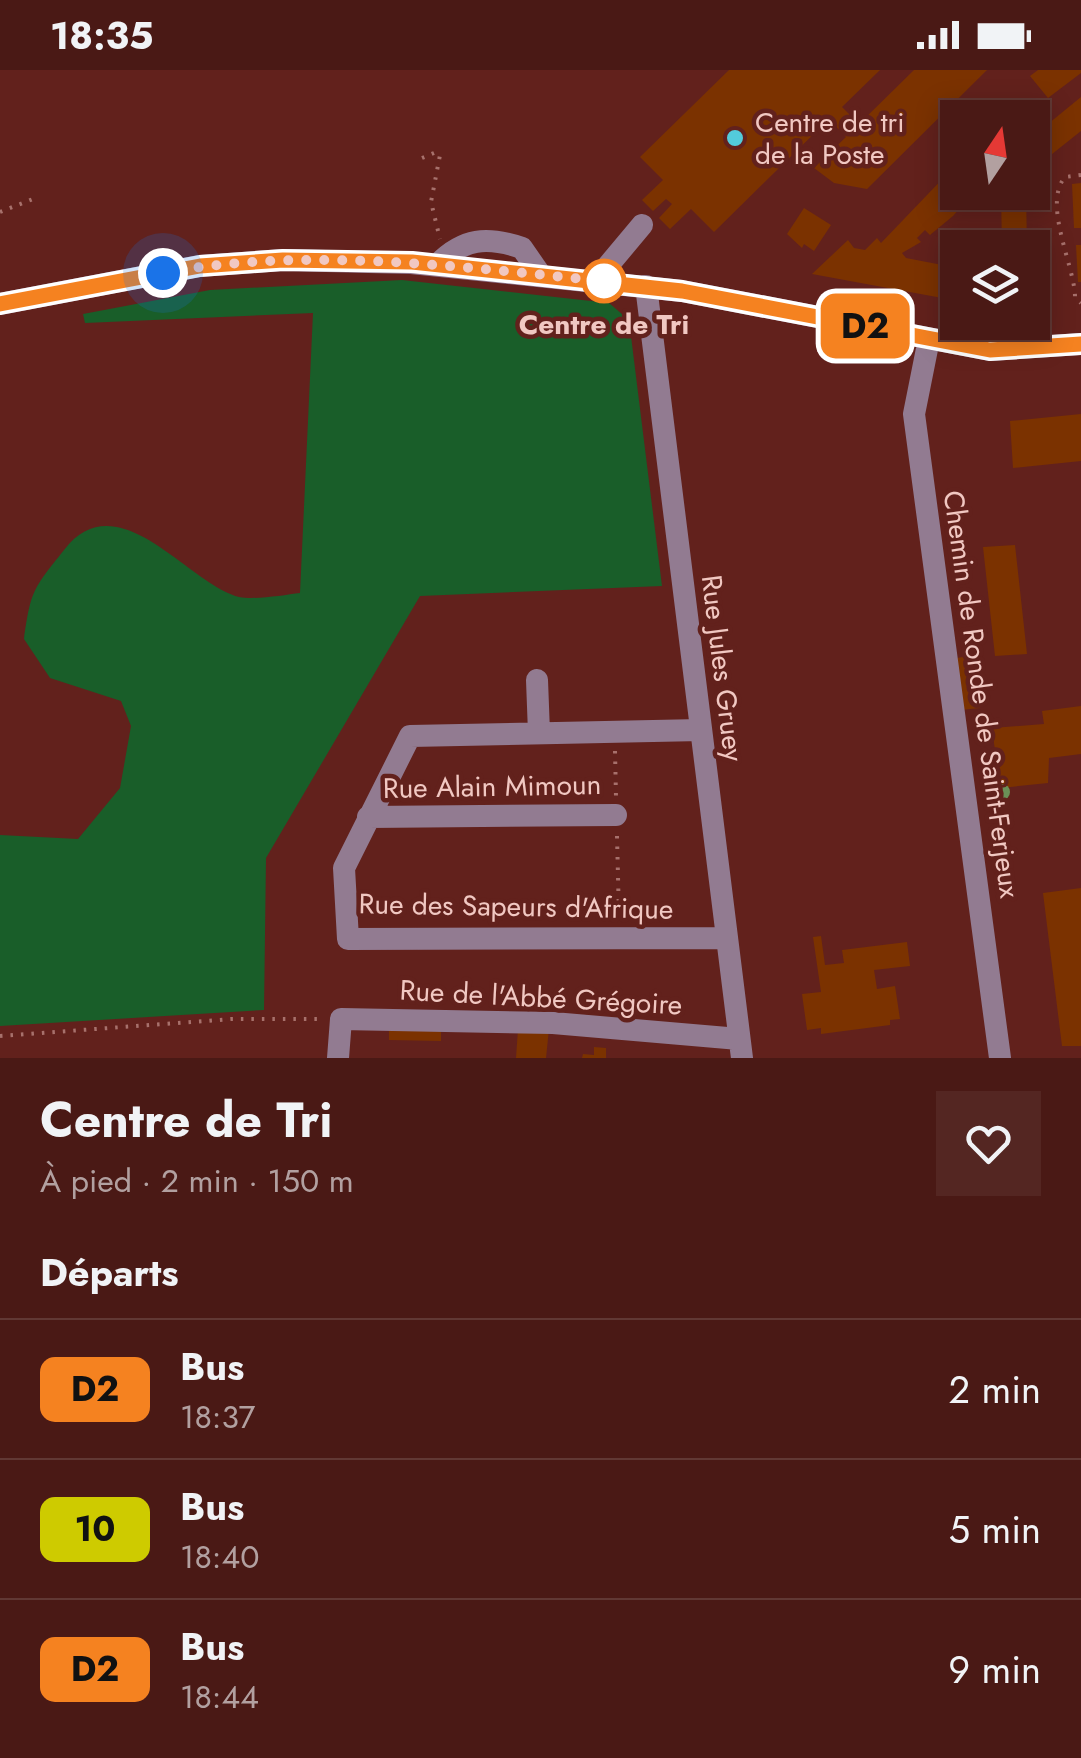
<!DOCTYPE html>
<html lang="fr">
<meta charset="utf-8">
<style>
:root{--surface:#4a1915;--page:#542622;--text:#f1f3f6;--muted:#b2a0a0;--line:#613834}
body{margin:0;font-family:Jost,sans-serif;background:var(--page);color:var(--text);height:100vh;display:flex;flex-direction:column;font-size:38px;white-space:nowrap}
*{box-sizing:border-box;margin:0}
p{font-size:32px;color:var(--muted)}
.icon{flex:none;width:55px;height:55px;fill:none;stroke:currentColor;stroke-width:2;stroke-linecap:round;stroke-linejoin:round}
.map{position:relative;height:988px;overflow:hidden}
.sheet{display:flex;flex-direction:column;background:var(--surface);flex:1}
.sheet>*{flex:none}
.badge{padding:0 20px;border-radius:15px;font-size:35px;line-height:65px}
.needle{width:65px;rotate:13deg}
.fabs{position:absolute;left:940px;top:30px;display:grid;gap:20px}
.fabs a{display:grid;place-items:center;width:110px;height:110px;border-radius:0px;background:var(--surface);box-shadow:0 5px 25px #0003,0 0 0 2px var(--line);font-size:50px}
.you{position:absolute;width:50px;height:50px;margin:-25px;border:8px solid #fff;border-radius:50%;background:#1a73e8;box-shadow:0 0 0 15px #1a73e833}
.map>.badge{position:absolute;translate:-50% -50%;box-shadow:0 0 0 5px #fff}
h2{padding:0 40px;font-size:38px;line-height:90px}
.round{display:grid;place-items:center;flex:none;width:105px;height:105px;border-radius:0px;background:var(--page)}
.head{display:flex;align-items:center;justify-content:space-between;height:170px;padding:0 40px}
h1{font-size:48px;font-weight:700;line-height:75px}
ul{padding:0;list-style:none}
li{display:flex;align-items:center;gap:30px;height:140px;padding:0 40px;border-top:2px solid var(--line)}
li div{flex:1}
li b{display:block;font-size:38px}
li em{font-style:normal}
li .badge{min-width:110px;font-weight:700;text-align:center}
.status{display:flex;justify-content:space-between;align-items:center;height:70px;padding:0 50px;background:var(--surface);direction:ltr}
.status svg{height:28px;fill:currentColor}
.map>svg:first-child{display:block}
</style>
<div class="status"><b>18:35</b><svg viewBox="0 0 49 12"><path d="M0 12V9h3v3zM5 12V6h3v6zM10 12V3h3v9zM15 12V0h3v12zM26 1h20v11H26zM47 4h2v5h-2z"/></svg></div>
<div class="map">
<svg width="1081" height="988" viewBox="0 0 1081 988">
<rect width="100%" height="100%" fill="#62211c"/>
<!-- green -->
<path fill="#195e29" d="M402,210L609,233L629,250L662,516L420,526L266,788L264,940L0,956V765L78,769L120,718L131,656L121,631L50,608L24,569C31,520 33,519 64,480C118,410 189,515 239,527C256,530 284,525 300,523L313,243L85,253L83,244L210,220Z"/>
<!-- building -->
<path fill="#7b3200" d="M729,0H880L842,37L859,54L914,0H987L867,119L834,113L814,98L846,67L829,49L714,162L691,139L670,159L659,148L672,134L666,129L653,141L642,130L663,110L640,87Z
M1038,0H1081V3L1048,28L1030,6Z
M1081,27V61L1032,100V67Z
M951,100L958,106V122H974L953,146L930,165L925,160L917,168L921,172L902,183L906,188L958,198L953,230L812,204L848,170L854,178L865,180L877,168L881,173Z
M1081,113V158H1074L1072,114Z
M1001,122H1026L1027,178H1002Z
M804,138L831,155L814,181L804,174L802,178L787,164Z
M1076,175H1081V212H1078Z
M1081,344V391L1013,398L1010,351Z
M1015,475L1027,584L995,586L983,477Z
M979,584L980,638L961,640L957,588Z
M1081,636V684L1049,688L1048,713L1000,718L992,658L1044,654L1042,641Z
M1081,818V976H1062L1043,823Z
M821,866L825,895L844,893L842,880L907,872L910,896L874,900L877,919L895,916L900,949L890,950V955L821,964V958L807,960L802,924L821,922L813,867Z
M389,956L441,957V971L389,970Z
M518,959H549L546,988H516Z
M594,977L606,978V988H582L583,984L594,985Z"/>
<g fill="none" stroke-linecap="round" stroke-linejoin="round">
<!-- path -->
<path stroke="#a7716c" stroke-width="4" stroke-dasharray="2.5 8" stroke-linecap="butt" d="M422,88L434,83L440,85L431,132L440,169
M1081,105L1065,107C1042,134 1075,197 1075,227L1081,233
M0,142L38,127
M615,681L616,727
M617,766L619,847
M0,966L232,949H320"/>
<!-- minor -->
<path stroke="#927b91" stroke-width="22" d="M437,195C463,168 487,166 522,178L540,204
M596,210L642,155
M646,216L742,988
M0,234L199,196L283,190L411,193L682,221L990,280L1081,274
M929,269L914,344L1000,988
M537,610L539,663
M701,660L410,666L344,798L348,869L727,868
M368,747L616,745
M338,988L341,949L553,953L739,969"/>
</g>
<!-- trees -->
<circle fill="#6b9057" cx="1002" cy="722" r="8"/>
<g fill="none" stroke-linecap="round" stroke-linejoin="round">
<defs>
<path id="line" d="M0,234L200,196L283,190L412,192L682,221L990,280L1081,274"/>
</defs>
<!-- line casing -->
<use href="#line" stroke="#fff" stroke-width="22"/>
<!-- line -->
<use href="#line" stroke="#f58220" stroke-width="15"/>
<!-- walk -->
<path stroke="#f1c8c2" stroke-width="10" stroke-dasharray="0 18" d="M163,203C309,176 458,197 604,211"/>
</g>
<!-- markers -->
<circle fill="#53cbdb" stroke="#62211c" stroke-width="4" cx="735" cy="68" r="10"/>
<circle fill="#fff" stroke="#f58220" stroke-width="5" cx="604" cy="211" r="20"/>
<g text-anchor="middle" stroke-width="9" stroke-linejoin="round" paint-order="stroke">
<!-- poi labels -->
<g font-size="28" fill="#f1c8c2" stroke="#62211c" text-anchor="start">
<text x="755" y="62">Centre de tri<tspan x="755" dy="32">de la Poste</tspan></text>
</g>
<!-- stop labels -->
<g font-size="28" font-weight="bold" fill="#f1c8c2" stroke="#62211c">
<text x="604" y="264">Centre de Tri</text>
</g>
<!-- street labels -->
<g font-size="28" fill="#f1c8c2" stroke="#62211c">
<text transform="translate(723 598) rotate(83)" y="10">Rue Jules Gruey</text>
<text transform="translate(982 624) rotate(82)" y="10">Chemin de Ronde de Saint-Ferjeux</text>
<text transform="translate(492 716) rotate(-1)" y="10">Rue Alain Mimoun</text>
<text transform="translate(516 836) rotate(1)" y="10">Rue des Sapeurs d'Afrique</text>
<text transform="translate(541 927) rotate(3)" y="10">Rue de l'Abbé Grégoire</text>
</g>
</g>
</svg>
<div class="fabs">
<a><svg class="needle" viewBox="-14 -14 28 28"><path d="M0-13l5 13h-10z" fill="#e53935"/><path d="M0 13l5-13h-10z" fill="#b2a0a0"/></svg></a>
<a><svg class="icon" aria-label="layers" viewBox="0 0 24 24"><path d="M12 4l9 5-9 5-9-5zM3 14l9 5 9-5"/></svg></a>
</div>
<div class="you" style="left:163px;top:203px"></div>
<b class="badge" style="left:865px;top:256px;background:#f58220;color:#111">D2</b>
</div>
<section class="sheet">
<div class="head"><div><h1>Centre de Tri</h1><p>À pied · 2 min · 150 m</p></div><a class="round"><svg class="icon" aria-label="heart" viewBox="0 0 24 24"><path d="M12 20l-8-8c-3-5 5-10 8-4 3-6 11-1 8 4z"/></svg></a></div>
<h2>Départs</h2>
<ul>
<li><span class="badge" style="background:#f58220;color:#111">D2</span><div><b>Bus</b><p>18:37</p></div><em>2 min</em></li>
<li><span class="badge" style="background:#cecb00;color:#111">10</span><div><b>Bus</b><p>18:40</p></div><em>5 min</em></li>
<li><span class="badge" style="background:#f58220;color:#111">D2</span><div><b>Bus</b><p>18:44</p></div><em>9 min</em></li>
</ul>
</section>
